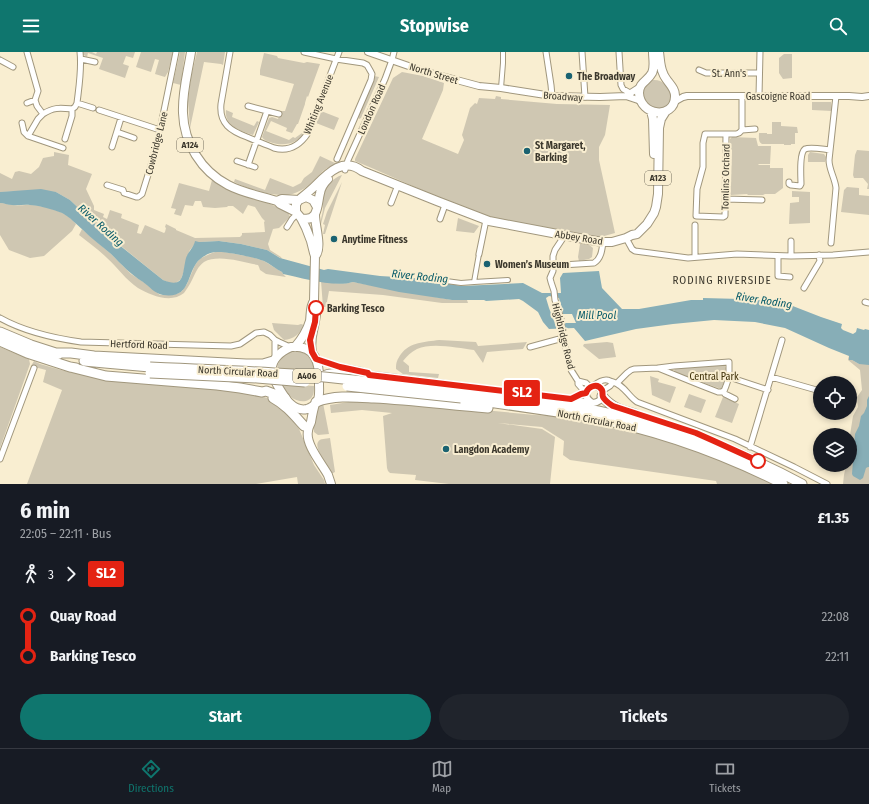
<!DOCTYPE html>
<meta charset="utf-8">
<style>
:root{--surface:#171b24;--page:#20242c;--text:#f1f3f6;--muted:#9ea1a6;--line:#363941;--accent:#0f766e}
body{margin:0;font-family:"Fira Sans Condensed",sans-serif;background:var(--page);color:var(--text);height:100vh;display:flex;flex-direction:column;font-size:15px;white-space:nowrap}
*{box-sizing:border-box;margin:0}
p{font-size:13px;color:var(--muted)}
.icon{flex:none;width:22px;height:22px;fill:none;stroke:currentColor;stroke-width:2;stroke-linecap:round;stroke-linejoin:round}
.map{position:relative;height:432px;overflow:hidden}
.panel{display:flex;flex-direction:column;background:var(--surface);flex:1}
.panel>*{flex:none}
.badge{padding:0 8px;border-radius:3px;font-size:14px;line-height:26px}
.controls{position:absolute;left:813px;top:324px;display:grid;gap:8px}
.controls a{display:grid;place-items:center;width:44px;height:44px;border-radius:50%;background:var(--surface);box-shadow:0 2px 6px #0003;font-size:20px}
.map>.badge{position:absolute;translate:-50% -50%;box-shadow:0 0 0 2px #fff}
.legs{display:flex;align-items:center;gap:6px;height:44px;padding:0 20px;font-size:13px}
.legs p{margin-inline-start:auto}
.overview{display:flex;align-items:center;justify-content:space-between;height:68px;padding:0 20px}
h1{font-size:22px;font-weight:700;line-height:30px}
.button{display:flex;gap:8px;margin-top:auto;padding:8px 20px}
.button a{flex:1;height:46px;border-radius:24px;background:var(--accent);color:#fff;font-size:16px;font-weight:700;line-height:46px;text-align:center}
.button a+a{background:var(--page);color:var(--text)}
ul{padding:0 20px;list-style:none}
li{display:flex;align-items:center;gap:14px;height:40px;font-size:15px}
li i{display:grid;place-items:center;width:6px;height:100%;margin:0 5px;background:currentColor}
li i::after{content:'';width:10px;height:10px;margin:-5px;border:3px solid;border-radius:50%;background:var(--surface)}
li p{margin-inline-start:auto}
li:first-child i{background:linear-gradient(#0000 50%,currentColor 0)}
li:last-child i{background:linear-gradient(currentColor 50%,#0000 0)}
header{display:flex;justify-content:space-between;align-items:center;height:52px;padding:0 20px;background:var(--accent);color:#fff;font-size:18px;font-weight:700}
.tabs{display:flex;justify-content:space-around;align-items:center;height:56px;border-top:1px solid var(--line);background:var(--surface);font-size:11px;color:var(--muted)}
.tabs a{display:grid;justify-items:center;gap:2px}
.tabs .active{color:var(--accent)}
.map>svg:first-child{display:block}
</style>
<header><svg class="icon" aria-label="menu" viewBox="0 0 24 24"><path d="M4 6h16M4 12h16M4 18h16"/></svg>Stopwise<svg class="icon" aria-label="search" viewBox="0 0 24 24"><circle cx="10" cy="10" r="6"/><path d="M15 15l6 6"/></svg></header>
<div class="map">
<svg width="869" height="432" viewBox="0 0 869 432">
<rect width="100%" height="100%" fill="#f9eed1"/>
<!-- green -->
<path fill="#cfc7b2" d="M82,0H92L96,2L97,0H135L133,6L126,4L123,12L129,14L125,26L99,17L103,6L88,1L87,5L82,2Z
M141,0H173L168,20L165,25L155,22L159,8L155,7L151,20L136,15Z
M180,0H185L181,33L173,31Z
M197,0H225L223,13L221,12L204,10L190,76L188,49L191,25Z
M264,1L277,4L278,6L304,11L307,10L320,12L308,45L307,44L305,51V52L298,72H297L292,81L286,79L287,76L271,69L266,79L289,88L293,85L295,86L302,81L303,78L305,79C299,92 283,95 270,90C266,89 264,88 262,85L269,66L272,65L278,67L281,59H285L294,32L260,23V18Z
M784,2H792V26L783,27L779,21V6Z
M402,20L423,24L444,31L443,38L422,87L458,102L464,88L462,83L470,56L475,51L477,52L479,46L495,47L496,44L501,45V47L557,52L610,53L605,83L599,95V108L615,181L597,186L563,178L514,170L479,162L472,158L433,143L374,117L355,109V107L393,26Z
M374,24L379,25L361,66L359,67L358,64Z
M652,28C663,27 666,33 671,41C670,76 623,43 652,28Z
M812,50H831L832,59L812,58Z
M226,58L233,61L232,65L254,74L257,69L259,70L253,83C241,79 224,74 226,58Z
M321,59L339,66L334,78L316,71Z
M772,70H781V74L797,75L798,81H795V92H791V93H784V92H762C758,90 759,85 759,81H767V82H772Z
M732,85L756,86L758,94H771L770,112H759L758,113H770V116H783V136L775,142H765L763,143H748L747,142L731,143L728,141L729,134H731L732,98L730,96V87Z
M857,98L869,99V137H867L868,132L863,126H854L853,123L855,103Z
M54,100L69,103L68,113L92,122L86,137L94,154V158L104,162L103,165L107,167L110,158L122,162L121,166L139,173L137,181L141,182L145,173L164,181L165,180L166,176L165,175L166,172L176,177V178L195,186L240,185L242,183V181L265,180L264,170L265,169L262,166L255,155L248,153L243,162L233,154H228L227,155L215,156L203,155L201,149H195L193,154L185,153L181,164L174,162L176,157L171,156L179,131L209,139L212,128L224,136L231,139L259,149L266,150L285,159L288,160L290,165L279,176L273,177L268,192L270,198L281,205L282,207L267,198L241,192L219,189L199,190L194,193L190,198L187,205L184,219L181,227L176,231H169L163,228L121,194V193L108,184L70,148L56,140L25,139L0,140V121L12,127L15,120L19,119L31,122L39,115L43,106L54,104Z
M810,100L824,102L826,105L825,110H808V103Z
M320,104L335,111L339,110C334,113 328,115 323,119C317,125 312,131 305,136C300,139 294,142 288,143C271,144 249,137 234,130L235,127L265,138L270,126L293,135L301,131L304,126L312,120Z
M342,123L325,156L321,172C320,166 323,162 323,156C323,152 322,148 323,143C325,134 333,126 342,123Z
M342,130L325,182H323L325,173L323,172L327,160Z
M847,135L859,136V143L869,144V163L841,160L844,138Z
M792,139L810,140V171L789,172L790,151L799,150V145H792Z
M0,151C5,151 8,153 12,153C17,154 23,153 28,153C43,153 67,159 76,172L72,179L44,204L30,206L9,198L0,183Z
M458,166L479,174L474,181L456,179Z
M82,177L111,202L131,222L148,233L155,239L160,243H171L179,241L182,239L187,232L195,213L198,209L201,206L212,201L219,199L252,205L264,209L282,220L283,222L286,225L266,222L260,218L259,215L258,213C242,210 218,202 204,210C198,214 195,222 192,228C190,232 187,237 184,241C171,252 150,243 138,236C126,228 118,216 107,206C99,198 88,190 79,183Z
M580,192H588L593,196L592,205L589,207L579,209L578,205Z
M321,229C332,231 342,233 353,230L452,248H467L468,251H442L383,243L329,239L326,255H323Z
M272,271L298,273L301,272L304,273C300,282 294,287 284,288L274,278Z
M439,288L476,290L478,294L527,290L523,297L487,300L483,311L474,298C458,296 432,290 417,297C411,300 407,304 403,309L409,314V320L439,322L438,326L403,322L396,317C396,310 397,308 401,302C410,290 425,290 439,288Z
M607,290L613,291L616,305L599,307L583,294L584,292Z
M0,295L29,307L30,312L0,396Z
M297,299C309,302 314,308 314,320L277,317C278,306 286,300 297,299Z
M849,304L852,308L859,312L869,309V432H843L844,423L846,413H850V383L853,364L858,355L857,345L862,338L860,318L848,308V307Z
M34,309L40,312L61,318L88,324L208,334L260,343L269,347L293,364L297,372L314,413L324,428L325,432H298L297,425L256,432H27L62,338L43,330L46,318L31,314Z
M717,312L724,313L726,316L724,331L725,332L723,336L721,337L674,320L675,315L716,313Z
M650,324L659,327L658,330L676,335L670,351L652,343Z
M282,332L314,334C314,337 314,341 313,343C309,352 297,350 291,345C287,341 284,337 282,332Z
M689,342L706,348L701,361L684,355Z
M723,345L739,352L732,371L715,365Z
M367,347L535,363L556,364L590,371V370L646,383L727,409L773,432H717L716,429L570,408L563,403L564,389L542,375L498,371L542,377L555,385L550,432H449L415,428L416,423L390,421L388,419L387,416L383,364L392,361L362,358L331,361L330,353Z
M323,351L329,382L318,383L314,380C312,369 314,358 323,351Z
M330,386L335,420L331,422C328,416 314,396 318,390C320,386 326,387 330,386Z"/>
<!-- water -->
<path fill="#87aeb7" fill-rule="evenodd" d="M41,137L56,140L70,148L108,184L163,228C185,237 182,222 186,206C188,200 194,195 195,189L199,190L219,189L241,192L267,198L280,206L324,218L328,217L380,224L413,226L462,234L523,231L542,241H561L560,226L563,221L599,219L602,236L622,257H639L691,248H703V246L741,247L743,245L785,251L821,265L842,272L841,276L843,278L853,282L856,280L857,276L864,278L865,277L869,278V313L859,312L852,308H849V304L829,296L785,276L755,270L714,268L673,272L636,277L585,289L574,276L549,277L543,270L538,260L523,249L519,247L486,249L484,248H452L399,240L353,230C335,236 302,226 283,222L282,220C276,217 270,212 264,209C257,206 225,199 217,200C210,200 203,204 198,209C186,223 191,247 163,243C155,242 149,234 143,230C130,222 122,213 111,202C102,194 92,187 83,178C77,173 70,165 62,161C52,157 41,154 30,153C24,152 18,154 12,153C7,153 4,151 0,151V140ZM549,244L559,246L563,262H572L576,271H560L554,269L549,256L546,246Z
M869,344V415H868L866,416L863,426L860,428L853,424L852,422L855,382L859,374L861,364L864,361L867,354V348Z"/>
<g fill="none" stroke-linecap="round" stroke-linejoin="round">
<defs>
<path id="pedestrian" d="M501,36L503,11V0
M479,202L474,230L508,228
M424,226L461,231L474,230"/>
<path id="minor" d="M27,0L38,39L35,48L37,54L43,62C54,55 60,56 72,57
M230,0L221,52C219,72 231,79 247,85C256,89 265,92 274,96C289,100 300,93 308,81L339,0
M304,0L336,7L363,11L367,13L371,20L372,22L371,28L337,107
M546,0L551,33L552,44
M582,0L585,45
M619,0L621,33L623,37L630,41
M81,7L95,10
M0,8L13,15
M699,18L706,21H759
M759,44L760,0
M27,51L35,48
M77,51L93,56
M248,54L279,62
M99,58L160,78
M22,71L24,80L28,84L63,96
M742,78V44
M742,78L755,77
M117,80L134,86
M726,82L725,164L723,165L696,164L697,137L703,115V91L705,82H736L739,81L742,78
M28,84L38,67L43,62
M65,87L72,64V57L75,55L77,51C79,34 82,17 80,0
M112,95L121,66
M237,109L255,115
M248,113L267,59
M345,118L348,108L385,27L392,8L394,0
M789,130V132L791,133L800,134L801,132C801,126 799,101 805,97C809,95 825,97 830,98
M107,133L123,138L124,141L136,145H138L142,142L152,110L160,78L176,0
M725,147L762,148
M391,151L398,133
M440,167L445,153
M287,175L292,167L297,162
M564,183L563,186L555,198L553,204V219L550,226L551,230L554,239L555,248L561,267L563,286L571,318L578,329V332L586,341
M626,186L632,197L635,199L688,206L737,202L791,204L833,203L869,200
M791,189V204
M831,191L836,136C835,126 829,118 829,108L836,44
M479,202L486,168
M778,204V224L790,225
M695,205V173
M562,213L594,211C601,207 602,198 603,190
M804,236L820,209L819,203
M865,250L869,251
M0,266C25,280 52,286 81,290L231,294L240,292L256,281L264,280L270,283L275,288L279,290L290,295
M275,288V306
M530,295L563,286
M729,325L768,338
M771,325L820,339
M578,329L586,331L590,335
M617,331L627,321L631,318L634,317L658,316L700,333L718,340H722L724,339L726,334L729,325V310L674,314L658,316
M593,334C597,331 602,327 607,328C609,328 611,330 613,330C624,333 628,344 637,350L735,387L794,415L827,432
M602,339L610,334L613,330
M723,339L725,342L735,347
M750,395L782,288
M0,407L34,316"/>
<path id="tertiary" d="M368,0L423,19L479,34L501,36L552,44L600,45L626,44L641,49
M626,44L640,35
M674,50L683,45L687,44H849L862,45L869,44
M316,307L340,315L361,319
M320,324C333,316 353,322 367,324L369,323L382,324L593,351C602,350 607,340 598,335C588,330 581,343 591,350"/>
<path id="primary" d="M191,0C188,20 182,40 183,61C184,91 201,119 228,133C243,141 261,144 277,149L280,152L296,160
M653,0C653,7 655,15 652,21C648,29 639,30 639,41C640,64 674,68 675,45C676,35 666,30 663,21C660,15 660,7 659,0
M651,59L653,67L654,102
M301,146C306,142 311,138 316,133C329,120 344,105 362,119L437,149L489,169L584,187L603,190H612L626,186L632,183L637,182L647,172L654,161L656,155L658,142L659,76L661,67L666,59
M277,149L282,147L299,148
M315,163C315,174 322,194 316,203
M301,166C319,171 317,152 320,141C321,135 324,131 328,127
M291,295C316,293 320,311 319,332C319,338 320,345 317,350C314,354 311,356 307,357C293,360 285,346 279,336C276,331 273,326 272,320C270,308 281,299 291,295Z
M295,295C302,287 307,279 310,269C311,262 310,254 314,249L315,204L314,201L311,189L306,176L301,166L296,160V152L299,148L306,145L313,148L317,155
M312,300C309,286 315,276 316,262
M315,352C313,358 312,364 311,370C310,373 308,376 308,379C305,392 322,412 328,423C329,426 330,429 331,432"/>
<path id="trunk" d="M0,280L31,293L59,302
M0,289L27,301L70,315L76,316
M53,301H71L94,304L246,312H263L273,309
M84,309L105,311L150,315
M70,315L106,324L217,333L240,336L262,340L266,339L285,346
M462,340C508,346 553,350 598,359C669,374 738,397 802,432
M602,344C612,356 621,358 635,362
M273,346C286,353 294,363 304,374
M461,346L585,364C654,377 720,400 783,432
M316,350C335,343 355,345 374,346C413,348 450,353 488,356"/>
</defs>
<!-- pedestrian casing -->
<use href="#pedestrian" stroke="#a1977d" stroke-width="6"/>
<!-- minor casing -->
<use href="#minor" stroke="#a1977d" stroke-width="7"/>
<!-- tertiary casing -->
<use href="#tertiary" stroke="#a1977d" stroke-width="8"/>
<!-- primary casing -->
<use href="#primary" stroke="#a1977d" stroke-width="10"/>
<!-- trunk casing -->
<use href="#trunk" stroke="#a1977d" stroke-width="11"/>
<!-- pedestrian -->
<use href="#pedestrian" stroke="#fff" stroke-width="4"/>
<!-- minor -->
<use href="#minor" stroke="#fff" stroke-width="5"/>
<!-- tertiary -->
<use href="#tertiary" stroke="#fff" stroke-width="6"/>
<!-- primary -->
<use href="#primary" stroke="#fff" stroke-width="8"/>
<!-- trunk -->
<use href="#trunk" stroke="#fff" stroke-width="9"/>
<defs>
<path id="trunk-bridge" d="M150,315C198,317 245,319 293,322C349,327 406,334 462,340
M150,321L257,326L305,330
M347,334L461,346"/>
</defs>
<!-- trunk-bridge casing -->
<use href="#trunk-bridge" stroke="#a1977d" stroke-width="11" stroke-linecap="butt"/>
<!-- trunk-bridge -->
<use href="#trunk-bridge" stroke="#fff" stroke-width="9"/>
</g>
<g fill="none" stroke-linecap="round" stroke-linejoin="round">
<defs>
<path id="line-1" d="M316,256L315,270L310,288L312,300L316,307L340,315L368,321L369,323L571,347L581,342L586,341C588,335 597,330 602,338C603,340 602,343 603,345C605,349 610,352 613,354L696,381L714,389L758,409"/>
</defs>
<!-- line-1 casing -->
<use href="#line-1" stroke="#fff" stroke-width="9"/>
<!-- line-1 -->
<use href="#line-1" stroke="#e42313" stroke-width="6"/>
</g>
<!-- markers -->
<g fill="#1a6271" stroke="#f9eed1" stroke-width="1.5">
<circle cx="569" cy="24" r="4"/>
<circle cx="527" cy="99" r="4"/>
<circle cx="334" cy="187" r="4"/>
<circle cx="487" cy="212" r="4"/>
<circle cx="446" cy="397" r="4"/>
</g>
<g fill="#fff" stroke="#e42313" stroke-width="2">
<circle cx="316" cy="256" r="7"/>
<circle cx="758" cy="409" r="7"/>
</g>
<g text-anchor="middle" stroke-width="4" stroke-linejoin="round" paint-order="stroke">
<!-- shield labels -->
<g fill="#f9eed1" stroke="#756f5e" stroke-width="1">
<rect x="177" y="86" width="26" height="14" rx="3"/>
<rect x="645" y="119" width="26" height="14" rx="3"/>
<rect x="293" y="317" width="28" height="14" rx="3"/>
</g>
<g font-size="9" font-weight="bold" fill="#3c382d">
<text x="190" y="96">A124</text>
<text x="658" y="129">A123</text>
<text x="307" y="327">A406</text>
</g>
<!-- street labels -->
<g font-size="10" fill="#3c382d" stroke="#f9eed1">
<text transform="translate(434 21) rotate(17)" y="4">North Street</text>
<text x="729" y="25">St. Ann's</text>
<text transform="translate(563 44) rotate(4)" y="4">Broadway</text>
<text x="778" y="48">Gascoigne Road</text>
<text transform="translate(318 52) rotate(-68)" y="4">Whiting Avenue</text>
<text transform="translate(371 57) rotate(-66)" y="4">London Road</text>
<text transform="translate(156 91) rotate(-76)" y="4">Cowbridge Lane</text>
<text transform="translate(725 125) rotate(-89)" y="4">Tomlins Orchard</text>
<text transform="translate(579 185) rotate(9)" y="4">Abbey Road</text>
<text transform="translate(564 284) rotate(76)" y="4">Highbridge Road</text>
<text transform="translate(139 292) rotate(2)" y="4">Hertford Road</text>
<text transform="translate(238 319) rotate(3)" y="4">North Circular Road</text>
<text transform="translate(597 368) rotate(11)" y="4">North Circular Road</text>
</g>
<!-- poi labels -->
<g font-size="10" font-weight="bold" fill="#3c382d" stroke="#f9eed1" text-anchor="start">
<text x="577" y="28">The Broadway</text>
<text x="535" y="97">St Margaret,<tspan x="535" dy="12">Barking</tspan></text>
<text x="342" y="191">Anytime Fitness</text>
<text x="495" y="216">Women’s Museum</text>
<text x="454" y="401">Langdon Academy</text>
</g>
<!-- stop labels -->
<g font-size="10" font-weight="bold" fill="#3c382d" stroke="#f9eed1" text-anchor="start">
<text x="327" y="260">Barking Tesco</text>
</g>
<!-- park labels -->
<g font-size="10" fill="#3c2e05" stroke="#f9eed1">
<text x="714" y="328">Central Park</text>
</g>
<!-- water labels -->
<g font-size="11" font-style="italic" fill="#075b69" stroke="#f9eed1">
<text transform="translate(101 173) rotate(42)" y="4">River Roding</text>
<text transform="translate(420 224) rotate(6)" y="4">River Roding</text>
<text transform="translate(764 248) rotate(9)" y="4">River Roding</text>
<text x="597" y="267">Mill Pool</text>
</g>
<!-- neighbourhood labels -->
<g font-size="11" letter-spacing="1" fill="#3c382d" stroke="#f9eed1">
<text x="722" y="232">RODING RIVERSIDE</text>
</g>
</g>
</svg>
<div class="controls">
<a><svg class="icon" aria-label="locate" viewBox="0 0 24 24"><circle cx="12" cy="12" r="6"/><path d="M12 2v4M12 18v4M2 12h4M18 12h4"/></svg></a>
<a><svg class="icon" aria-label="layers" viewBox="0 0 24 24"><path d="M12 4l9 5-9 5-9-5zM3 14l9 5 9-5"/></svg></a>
</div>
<b class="badge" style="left:522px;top:341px;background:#e42313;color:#fff">SL2</b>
</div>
<section class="panel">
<div class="overview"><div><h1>6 min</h1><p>22:05 – 22:11 · Bus</p></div><b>£1.35</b></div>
<div class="legs"><svg class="icon" aria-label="walk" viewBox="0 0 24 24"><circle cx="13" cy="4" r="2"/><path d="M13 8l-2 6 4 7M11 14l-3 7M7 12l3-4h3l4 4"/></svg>3<svg class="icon" aria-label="forward" viewBox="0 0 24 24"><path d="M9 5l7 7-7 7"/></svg><b class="badge" style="background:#e42313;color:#fff">SL2</b></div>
<ul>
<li><i style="color:#e42313"></i><b>Quay Road</b><p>22:08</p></li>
<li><i style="color:#e42313"></i><b>Barking Tesco</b><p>22:11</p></li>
</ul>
<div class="button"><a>Start</a><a>Tickets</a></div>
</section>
<nav class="tabs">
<a class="active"><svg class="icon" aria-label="directions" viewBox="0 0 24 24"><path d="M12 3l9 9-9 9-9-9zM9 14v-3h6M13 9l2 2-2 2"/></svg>Directions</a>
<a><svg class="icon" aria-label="map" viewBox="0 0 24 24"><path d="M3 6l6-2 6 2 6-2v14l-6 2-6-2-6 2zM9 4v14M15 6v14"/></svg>Map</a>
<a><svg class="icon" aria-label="tickets" viewBox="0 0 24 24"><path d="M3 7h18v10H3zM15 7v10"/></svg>Tickets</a>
</nav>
